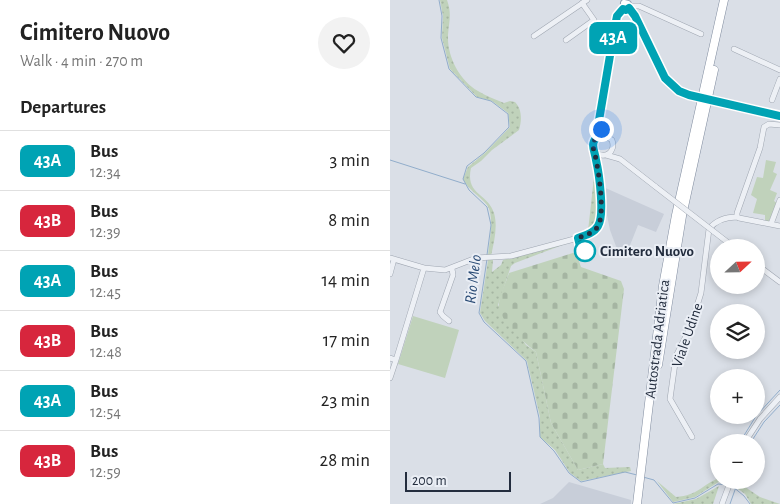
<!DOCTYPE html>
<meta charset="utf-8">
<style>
:root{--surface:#fff;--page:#f2f2f2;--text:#222;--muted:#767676;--line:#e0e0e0}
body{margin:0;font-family:"Alegreya Sans",sans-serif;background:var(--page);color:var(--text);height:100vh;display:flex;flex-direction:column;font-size:19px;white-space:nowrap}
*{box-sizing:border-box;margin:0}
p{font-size:16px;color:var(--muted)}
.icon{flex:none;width:28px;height:28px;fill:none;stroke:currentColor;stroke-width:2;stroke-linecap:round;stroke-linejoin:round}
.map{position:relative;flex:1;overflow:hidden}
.details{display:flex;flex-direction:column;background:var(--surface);width:390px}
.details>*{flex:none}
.badge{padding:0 10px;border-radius:8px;font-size:18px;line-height:32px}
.needle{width:32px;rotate:68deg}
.tools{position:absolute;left:320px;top:239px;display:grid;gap:10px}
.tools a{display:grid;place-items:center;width:55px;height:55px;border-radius:50%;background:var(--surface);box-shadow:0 2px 8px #0003;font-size:25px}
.scale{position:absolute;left:15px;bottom:12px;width:106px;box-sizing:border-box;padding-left:5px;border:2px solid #232d3e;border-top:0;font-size:14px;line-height:18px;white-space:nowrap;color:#232d3e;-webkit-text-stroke:4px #eaeef5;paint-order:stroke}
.you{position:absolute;width:25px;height:25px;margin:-12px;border:4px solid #fff;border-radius:50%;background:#1a73e8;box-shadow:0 0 0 8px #1a73e833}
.map>.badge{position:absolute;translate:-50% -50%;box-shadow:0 0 0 2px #fff}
h2{padding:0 20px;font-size:19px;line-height:45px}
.round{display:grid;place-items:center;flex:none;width:52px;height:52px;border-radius:26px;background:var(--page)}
.overview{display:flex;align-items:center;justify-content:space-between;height:85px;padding:0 20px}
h1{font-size:24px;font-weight:600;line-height:38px}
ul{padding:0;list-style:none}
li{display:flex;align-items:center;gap:15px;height:60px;padding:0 20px;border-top:1px solid var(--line)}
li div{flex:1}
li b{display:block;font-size:19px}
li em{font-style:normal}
li .badge{min-width:55px;font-weight:700;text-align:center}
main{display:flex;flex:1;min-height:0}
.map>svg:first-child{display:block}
</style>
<main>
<section class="details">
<div class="overview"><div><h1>Cimitero Nuovo</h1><p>Walk · 4 min · 270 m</p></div><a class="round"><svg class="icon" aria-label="heart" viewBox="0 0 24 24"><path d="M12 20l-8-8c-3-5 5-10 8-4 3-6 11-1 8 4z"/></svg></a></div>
<h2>Departures</h2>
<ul>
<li><span class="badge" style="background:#00a3b4;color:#fff">43A</span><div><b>Bus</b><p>12:34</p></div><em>3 min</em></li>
<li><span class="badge" style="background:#d7263d;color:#fff">43B</span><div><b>Bus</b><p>12:39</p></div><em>8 min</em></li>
<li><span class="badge" style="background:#00a3b4;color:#fff">43A</span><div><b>Bus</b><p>12:45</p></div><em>14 min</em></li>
<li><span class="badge" style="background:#d7263d;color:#fff">43B</span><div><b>Bus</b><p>12:48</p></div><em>17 min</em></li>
<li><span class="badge" style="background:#00a3b4;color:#fff">43A</span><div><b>Bus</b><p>12:54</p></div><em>23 min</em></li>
<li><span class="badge" style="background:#d7263d;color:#fff">43B</span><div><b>Bus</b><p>12:59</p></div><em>28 min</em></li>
</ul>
</section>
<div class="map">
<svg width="390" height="504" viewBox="0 0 390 504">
<defs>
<pattern id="grass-dots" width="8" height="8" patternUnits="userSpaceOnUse" patternTransform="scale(1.25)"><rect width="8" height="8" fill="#c0d2bb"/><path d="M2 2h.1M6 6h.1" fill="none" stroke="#a5b5a2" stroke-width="1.8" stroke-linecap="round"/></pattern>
<pattern id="cemetery-stones" width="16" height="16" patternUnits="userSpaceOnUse" patternTransform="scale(1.25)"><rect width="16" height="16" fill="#c0d2bb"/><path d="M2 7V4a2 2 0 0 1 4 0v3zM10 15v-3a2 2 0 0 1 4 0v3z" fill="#a5b5a2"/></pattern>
</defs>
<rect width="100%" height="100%" fill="#dadfe7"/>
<!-- built -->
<path fill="#c8ced9" d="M211,186L274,214L266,232L248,225L235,258L227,249L220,230Z
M179,482L241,500V504H150L163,498Z"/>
<!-- grass -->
<path fill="url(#grass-dots)" d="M50,0H57C62,14 59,21 58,35C57,56 69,80 88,91C96,96 105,99 114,103L120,101L125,102C132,109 132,120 129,130L102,150L91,161L81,168C75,195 98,193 104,213C108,227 104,242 101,256H98C99,243 105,216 97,205C89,195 79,191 73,179L78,167L95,153L120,127L118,113L102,101L87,97L60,69L52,38L53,16Z
M204,177L207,180C208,197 215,221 198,231Z
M183,241L125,263L121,266L108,305L136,345L146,352L161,423L188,470L213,464L215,468L240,467L241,471L191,481L180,473L165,450L150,437V417L137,361L95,321L90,313L98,260H103L102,272L111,265L113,260Z
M329,478L330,481L305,497L283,502L267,481L286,497C309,495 310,486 329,478Z
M349,483L370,497L390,504H361L355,494L347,488Z
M329,486L323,504H283L306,499Z"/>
<!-- cemetery -->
<path fill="url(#cemetery-stones)" d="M186,252L191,267L231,281L234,289L213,464L188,470L161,423L146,352C135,344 106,317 109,303C110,293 116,283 119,273Z"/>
<!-- green -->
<path fill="#c0d2bb" d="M376,160L386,162L383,172L387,174L380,190L387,193L384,201L387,203L379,221H375V215L363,213L367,199L361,195L367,177L373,178Z
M23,316L69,330L55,378L8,364Z"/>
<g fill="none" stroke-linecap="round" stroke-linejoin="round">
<!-- stream -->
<path stroke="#91adcb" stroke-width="1" d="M49,0L52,16L51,38L59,69L86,97L101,101L118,114L119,127L94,153L77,166L73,179L79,190L97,207L101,225L97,255
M0,160L75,184
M97,259L89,313L94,322L136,361L149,418L150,437L164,451L179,473L191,482L235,472L247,475
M350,442L366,416L390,390
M361,442L374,422L390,405
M253,477L264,480L283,503L305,498L328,484L338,485
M342,486L354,496L360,504
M340,504L346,487"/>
<defs>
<path id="minor" d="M239,6H249L311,34
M144,36L197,0
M176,40L204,20L192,3
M344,49L390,70
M382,100L390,79
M390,125L379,124L374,127L370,148L347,213V217L349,218L390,226
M205,152C215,160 226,152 222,140L214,135L209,124
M216,155L230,159L266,187
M381,224L390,200
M323,231L345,248
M0,258L34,268L55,270L86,258L121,256L188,238L203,231L210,223L211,213L208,165L203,147L206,138L225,26L227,15L233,9
M366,264L390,282
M0,274L4,259
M59,321L53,316L50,312L63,275L62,269
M0,358L6,360L34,268
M0,378L6,360
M302,437L280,399L286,356L300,328L311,293L319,229C326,220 335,217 347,217
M355,442L370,419L390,397
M332,504L341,480"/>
<path id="major" d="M234,3L238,4L239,8L245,16L275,78L284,88L299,95
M347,106L390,116"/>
<path id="highway" d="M268,365L292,216L324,70
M247,504L273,286L286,215L334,0"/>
</defs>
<!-- minor casing -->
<use href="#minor" stroke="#9fa6b1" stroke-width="6"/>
<!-- major casing -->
<use href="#major" stroke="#99a3b4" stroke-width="8"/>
<!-- highway casing -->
<use href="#highway" stroke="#808c9f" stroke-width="9"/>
<!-- minor -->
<use href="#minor" stroke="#edf0f5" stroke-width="5"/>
<!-- major -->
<use href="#major" stroke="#fff" stroke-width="6"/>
<!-- highway -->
<use href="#highway" stroke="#fff" stroke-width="8"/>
<defs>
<path id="minor-bridge" d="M266,187L323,231"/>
<path id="major-bridge" d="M299,95L347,106"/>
</defs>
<!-- minor-bridge casing -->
<use href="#minor-bridge" stroke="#9fa6b1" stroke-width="6" stroke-linecap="butt"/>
<!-- major-bridge casing -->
<use href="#major-bridge" stroke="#99a3b4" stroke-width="8" stroke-linecap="butt"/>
<!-- minor-bridge -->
<use href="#minor-bridge" stroke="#edf0f5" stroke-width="5"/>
<!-- major-bridge -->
<use href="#major-bridge" stroke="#fff" stroke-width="6"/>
</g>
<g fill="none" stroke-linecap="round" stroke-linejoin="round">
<defs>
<path id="line" d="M200,247L198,251L191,250L188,238C196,235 204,233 208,226C215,215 209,173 206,160C205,151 200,145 206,138L225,26L227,16L233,9L236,10L239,8L245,16L275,78L289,91L299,95L390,116"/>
</defs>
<!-- line casing -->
<use href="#line" stroke="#fff" stroke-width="11"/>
<!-- line -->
<use href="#line" stroke="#00a3b4" stroke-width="8"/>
<!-- walk -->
<path stroke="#232d3e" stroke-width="5" stroke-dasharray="0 9" d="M195,251L188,238C196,235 204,233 208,226C215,215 209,173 206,160C205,151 200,145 206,138L214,135L211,129"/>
</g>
<!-- markers -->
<circle fill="#fff" stroke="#00a3b4" stroke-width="2.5" cx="195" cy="251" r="10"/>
<g text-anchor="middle" stroke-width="4" stroke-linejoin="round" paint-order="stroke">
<!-- stop labels -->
<g font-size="15" font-weight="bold" fill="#232d3e" stroke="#eaeef5" text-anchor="start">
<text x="210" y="256">Cimitero Nuovo</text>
</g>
<!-- street labels -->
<g font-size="15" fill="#232d3e" stroke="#eaeef5">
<text transform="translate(297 335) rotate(-71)" y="5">Viale Udine</text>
<text transform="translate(267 339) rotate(-83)" y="5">Autostrada Adriatica</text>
</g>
<!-- water labels -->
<g font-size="16" font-style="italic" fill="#2a4b75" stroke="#eaeef5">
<text transform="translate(82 279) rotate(-83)" y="6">Rio Melo</text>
</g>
</g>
</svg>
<div class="tools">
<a><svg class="needle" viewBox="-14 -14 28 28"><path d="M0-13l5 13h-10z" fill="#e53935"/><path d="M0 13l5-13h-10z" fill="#767676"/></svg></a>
<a><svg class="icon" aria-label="layers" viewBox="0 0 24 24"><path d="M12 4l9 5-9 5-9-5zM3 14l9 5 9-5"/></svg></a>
<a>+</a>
<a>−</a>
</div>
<div class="scale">200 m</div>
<div class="you" style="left:211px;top:129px"></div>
<b class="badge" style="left:223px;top:38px;background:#00a3b4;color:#fff">43A</b>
</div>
</main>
